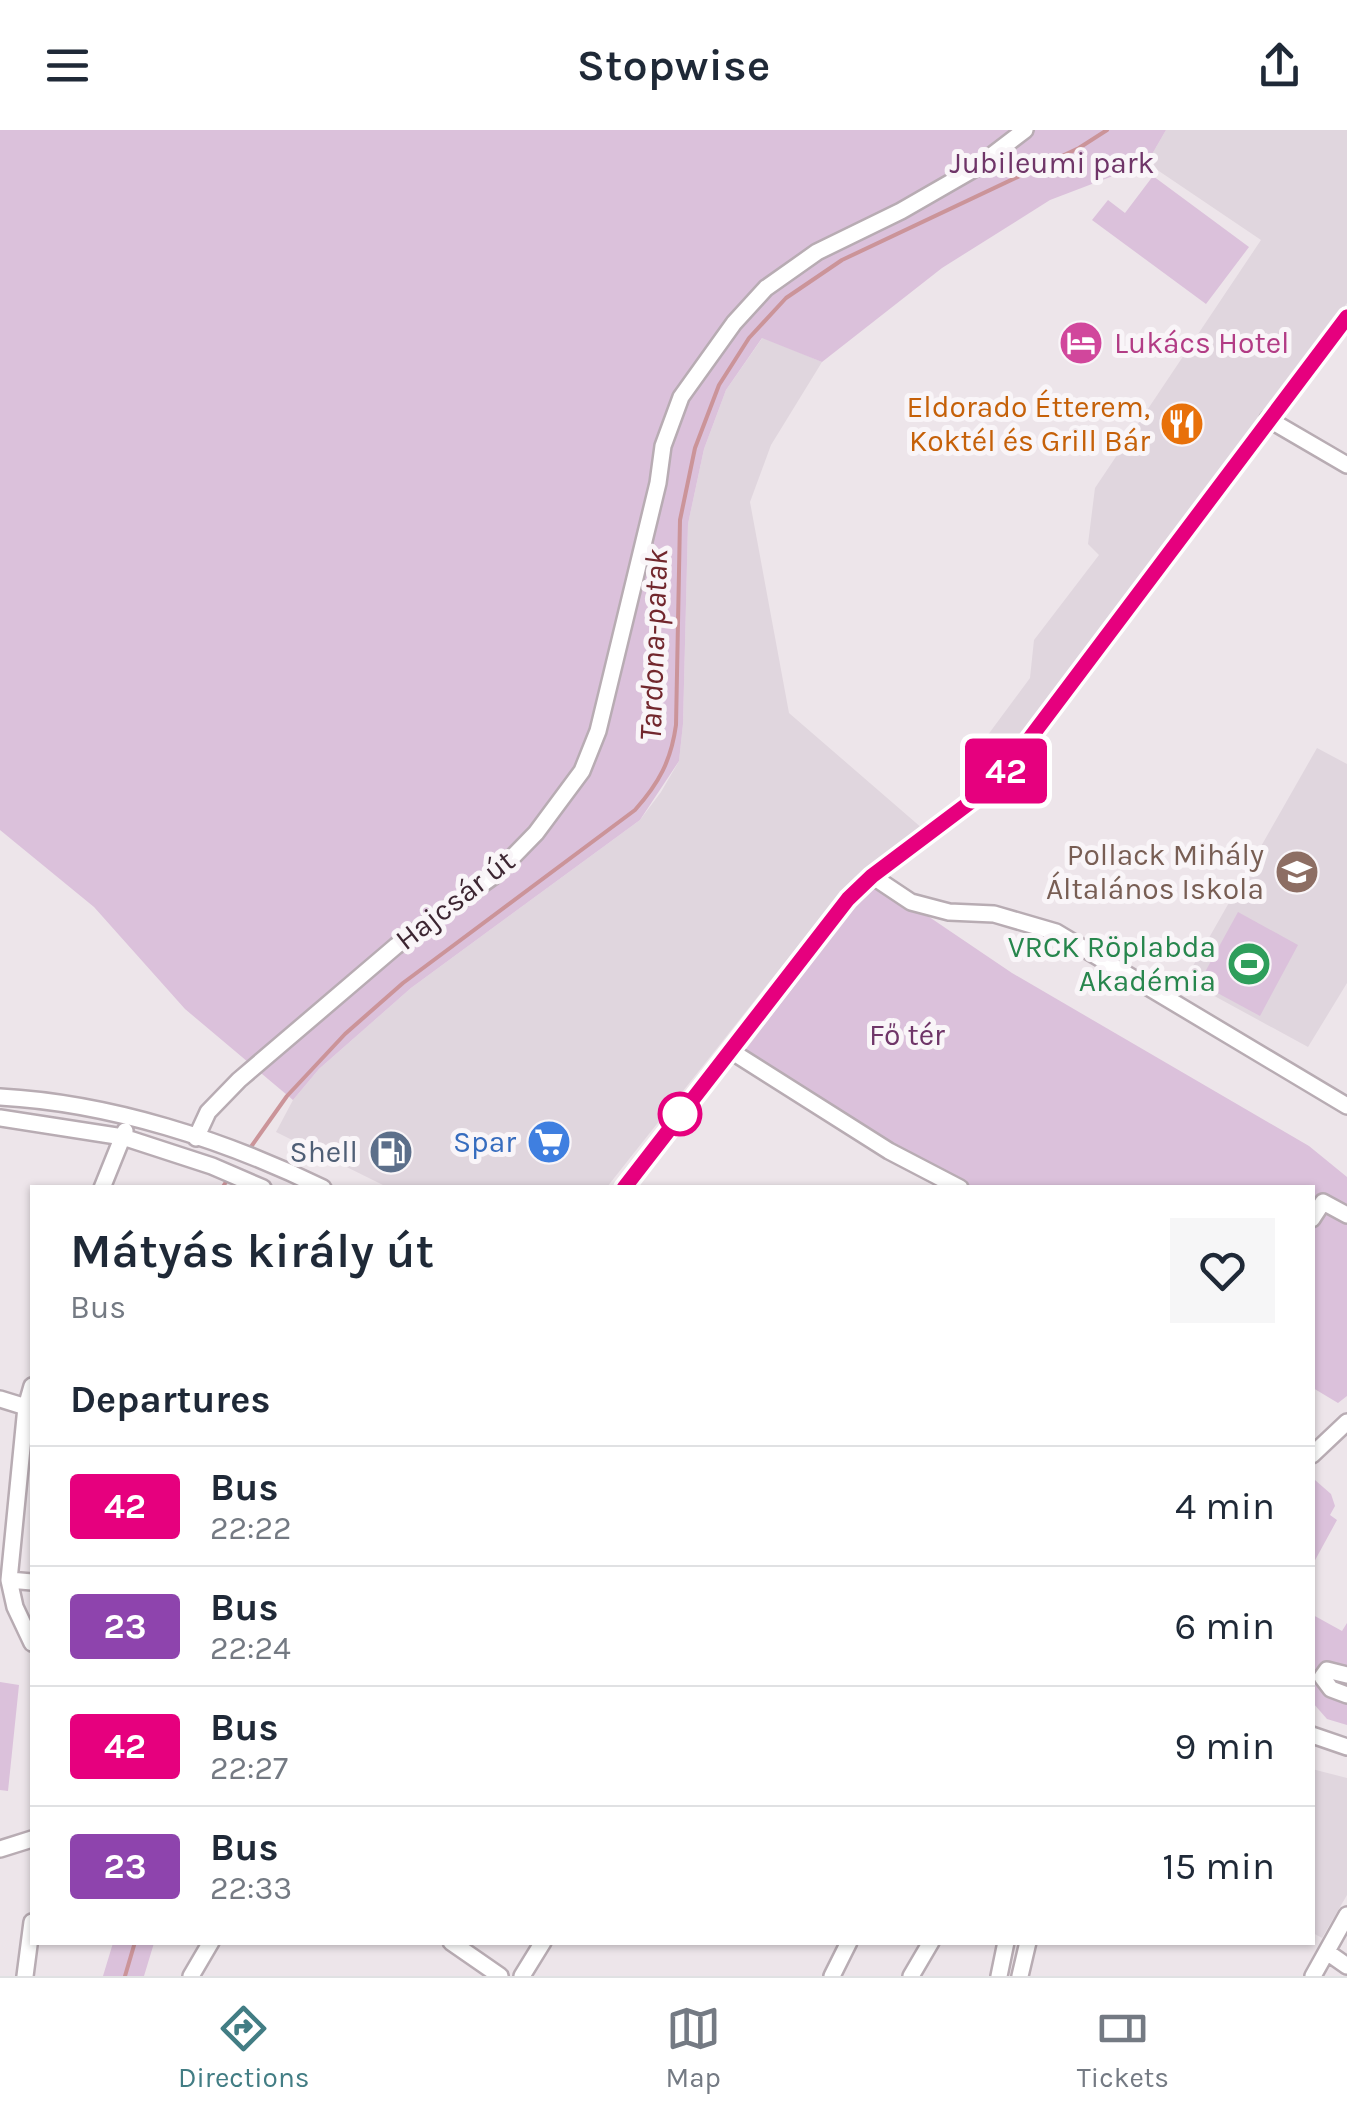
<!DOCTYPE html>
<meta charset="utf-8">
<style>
:root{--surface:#fff;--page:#f6f6f7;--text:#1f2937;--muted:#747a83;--line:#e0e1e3;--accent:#427d84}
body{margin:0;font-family:Karla,sans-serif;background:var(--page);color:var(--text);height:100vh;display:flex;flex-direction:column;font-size:38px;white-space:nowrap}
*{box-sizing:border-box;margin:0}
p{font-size:32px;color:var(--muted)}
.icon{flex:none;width:55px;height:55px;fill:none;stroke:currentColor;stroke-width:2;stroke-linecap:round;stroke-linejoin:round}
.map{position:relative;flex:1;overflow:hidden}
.side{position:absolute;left:30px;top:1055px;width:1285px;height:760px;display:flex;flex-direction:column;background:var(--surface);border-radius:0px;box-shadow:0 2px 8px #0004}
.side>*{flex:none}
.badge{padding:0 20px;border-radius:8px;font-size:35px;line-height:65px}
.map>.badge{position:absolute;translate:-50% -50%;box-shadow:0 0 0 5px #fff}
h2{padding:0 40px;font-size:38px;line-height:90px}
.round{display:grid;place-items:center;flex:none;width:105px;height:105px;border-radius:0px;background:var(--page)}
.summary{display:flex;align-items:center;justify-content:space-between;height:170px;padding:0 40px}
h1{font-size:48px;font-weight:600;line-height:75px}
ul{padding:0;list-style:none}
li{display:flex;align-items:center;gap:30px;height:120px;padding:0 40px;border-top:2px solid var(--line)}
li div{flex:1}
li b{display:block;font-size:38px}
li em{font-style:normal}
li .badge{min-width:110px;font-weight:700;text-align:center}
header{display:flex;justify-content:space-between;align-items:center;height:130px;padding:0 40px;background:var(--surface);font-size:45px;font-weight:600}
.tab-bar{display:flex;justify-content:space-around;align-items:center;height:140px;border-top:2px solid var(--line);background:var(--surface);font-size:28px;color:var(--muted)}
.tab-bar a{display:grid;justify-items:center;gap:5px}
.tab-bar .current{color:var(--accent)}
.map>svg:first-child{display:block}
</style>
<header><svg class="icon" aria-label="menu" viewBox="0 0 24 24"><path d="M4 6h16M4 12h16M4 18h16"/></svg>Stopwise<svg class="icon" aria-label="share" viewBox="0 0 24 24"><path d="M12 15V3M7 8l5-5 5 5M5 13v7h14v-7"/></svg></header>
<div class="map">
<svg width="1347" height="1846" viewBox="0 0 1347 1846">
<rect width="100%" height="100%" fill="#ede5ea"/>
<!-- built -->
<path fill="#e0d6de" d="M1166,0H1347V173L991,649L973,625L1030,548L1034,510L1099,425L1088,414L1095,358L1261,110L1147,33Z
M763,207L822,232L771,315L750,372L789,583L923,699L839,764L607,1057H387L276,1002L293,970L319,939L411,858L640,690L661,662L679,631L683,594L688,394L704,319L726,260Z
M1317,618L1347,634V853L1308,917L1185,850Z
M1312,1639L1347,1648V1765L1322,1808L1313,1803Z"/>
<!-- green -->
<path fill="#dbc1db" d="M0,0H1166L1147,33L1050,70L942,138L822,232L762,208L726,260L704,319L688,394L683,594L679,631L640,690L411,858L319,939L293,970L185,879L94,777L0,700Z
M1153,46L1249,117L1206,174L1092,90L1108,70L1125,83Z
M879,753L1012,843L1309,1016L1347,1047V1266L1338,1273L1313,1258L1312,1058L960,1057L740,927L848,785Z
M1238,782L1298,815L1260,886L1199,853Z
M1315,1350L1331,1364L1335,1376L1330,1385L1337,1390L1313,1434Z
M1313,1485L1342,1501L1347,1493V1595L1327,1589L1313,1573Z
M0,1552L19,1555L8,1661L0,1660Z
M113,1813H154L144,1846H103Z"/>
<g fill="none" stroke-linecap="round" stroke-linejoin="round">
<!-- stream -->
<path stroke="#cb9499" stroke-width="4" d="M248,1021L287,966L345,904L403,853L635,680C659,653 671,631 676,595L680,390L695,318L719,255L749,208L786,168L842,130L1079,18L1107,0
M222,1058L228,1049
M125,1846L135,1812"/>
<defs>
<path id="minor" d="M1268,289L1347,335
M872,746L911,772L949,782L994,784L1056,802L1347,976
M731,921L889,1021L960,1058
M0,967C110,973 225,1010 323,1058
M0,988L123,1007L212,1036L263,1058
M196,1008L208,982L239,950L396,816L495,745L536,703L582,641L598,601L658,353L663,316L681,267L734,193L766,158L817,122L901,81L974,39L1025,0
M102,1058L125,1001
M624,1058L848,769L872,746L997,652L1347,186
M1312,1089L1323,1072L1347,1085
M32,1256L26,1277L9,1450L15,1477L32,1513
M0,1269L26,1277
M1312,1325L1347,1292
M9,1450L32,1452
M1347,1545L1327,1540L1322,1547L1331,1559L1347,1565
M1312,1605L1347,1617
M0,1719L32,1709
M451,1812L500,1846
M1327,1822L1347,1836
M25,1846L32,1792
M191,1846L211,1812
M522,1846L543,1812
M832,1846L849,1812
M911,1846L931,1812
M999,1846L1006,1812
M1020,1846L1028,1812
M1313,1846L1347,1785"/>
</defs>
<!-- minor casing -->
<use href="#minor" stroke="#b8acb3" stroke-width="20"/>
<!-- minor -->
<use href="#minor" stroke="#fff" stroke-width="15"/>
</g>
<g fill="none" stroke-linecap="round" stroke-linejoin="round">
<defs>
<path id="line" d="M624,1058L848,769L872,746L997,652L1347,187"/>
</defs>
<!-- line casing -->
<use href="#line" stroke="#fff" stroke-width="22"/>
<!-- line -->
<use href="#line" stroke="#e6007e" stroke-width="15"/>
</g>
<!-- icons -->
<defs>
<symbol id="hotel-disc" viewBox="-11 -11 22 22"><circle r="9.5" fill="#d1479c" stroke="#f9f5f8"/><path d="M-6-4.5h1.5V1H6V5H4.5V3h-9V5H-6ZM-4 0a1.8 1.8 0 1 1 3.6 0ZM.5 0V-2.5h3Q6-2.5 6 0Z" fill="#fff"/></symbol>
<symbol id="restaurant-disc" viewBox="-11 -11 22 22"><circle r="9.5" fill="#e8710a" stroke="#f9f5f8"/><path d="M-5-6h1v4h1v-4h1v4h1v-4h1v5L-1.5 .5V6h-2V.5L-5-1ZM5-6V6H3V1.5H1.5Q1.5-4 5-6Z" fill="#fff"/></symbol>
<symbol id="school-disc" viewBox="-11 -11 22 22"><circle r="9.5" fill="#8d6e63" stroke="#f9f5f8"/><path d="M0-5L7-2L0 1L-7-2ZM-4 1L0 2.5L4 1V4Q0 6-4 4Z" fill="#fff"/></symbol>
<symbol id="stadium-disc" viewBox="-11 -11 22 22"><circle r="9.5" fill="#2e9e5b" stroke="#f9f5f8"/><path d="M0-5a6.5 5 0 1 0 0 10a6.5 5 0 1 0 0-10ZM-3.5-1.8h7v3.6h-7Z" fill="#fff"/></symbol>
<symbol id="supermarket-disc" viewBox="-11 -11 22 22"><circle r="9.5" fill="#3f7fe0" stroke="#f9f5f8"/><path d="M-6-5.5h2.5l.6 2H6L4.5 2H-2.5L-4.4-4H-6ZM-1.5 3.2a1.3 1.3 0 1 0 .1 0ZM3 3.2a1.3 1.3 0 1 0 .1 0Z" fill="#fff"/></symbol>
<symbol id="fuel-disc" viewBox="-11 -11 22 22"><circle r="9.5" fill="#5c6f8a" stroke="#f9f5f8"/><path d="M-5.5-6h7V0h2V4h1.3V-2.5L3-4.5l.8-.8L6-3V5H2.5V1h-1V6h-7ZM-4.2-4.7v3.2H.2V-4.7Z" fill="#fff"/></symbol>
</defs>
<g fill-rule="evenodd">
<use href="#hotel-disc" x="1056" y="188" width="50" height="50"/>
<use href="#restaurant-disc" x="1157" y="269" width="50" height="50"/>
<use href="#school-disc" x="1272" y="717" width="50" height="50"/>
<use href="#stadium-disc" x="1224" y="809" width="50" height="50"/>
<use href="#supermarket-disc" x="524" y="987" width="50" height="50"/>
<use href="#fuel-disc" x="366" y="997" width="50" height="50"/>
</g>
<!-- markers -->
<circle fill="#fff" stroke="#e6007e" stroke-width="5" cx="680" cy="984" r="20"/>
<g text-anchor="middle" stroke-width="10" stroke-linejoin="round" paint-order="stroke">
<!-- park labels -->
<g font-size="30" fill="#6f3568" stroke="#f9f5f8">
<text x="1052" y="43">Jubileumi park</text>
<text x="907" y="915">Fő tér</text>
</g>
<!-- hotel labels -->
<g font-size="30" fill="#b23c85" stroke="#f9f5f8" text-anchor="start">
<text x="1114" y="223">Lukács Hotel</text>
</g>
<!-- food labels -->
<g font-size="30" fill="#c56008" stroke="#f9f5f8" text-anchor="end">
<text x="1150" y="287">Eldorado Étterem,<tspan x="1150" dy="34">Koktél és Grill Bár</tspan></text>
</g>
<!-- education labels -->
<g font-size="30" fill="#785e54" stroke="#f9f5f8" text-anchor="end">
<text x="1264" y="735">Pollack Mihály<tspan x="1264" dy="34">Általános Iskola</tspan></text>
</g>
<!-- street labels -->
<g font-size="30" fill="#3d2632" stroke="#f9f5f8">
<text transform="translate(455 770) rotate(-38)" y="10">Hajcsár út</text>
</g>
<!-- leisure labels -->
<g font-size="30" fill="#27864d" stroke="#f9f5f8" text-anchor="end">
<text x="1216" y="827">VRCK Röplabda<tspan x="1216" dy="34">Akadémia</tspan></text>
</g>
<!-- shop labels -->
<g font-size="30" fill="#366cbe" stroke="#f9f5f8" text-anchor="end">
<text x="516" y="1022">Spar</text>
</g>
<!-- service labels -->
<g font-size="30" fill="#4e5e75" stroke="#f9f5f8" text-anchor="end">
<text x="358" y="1032">Shell</text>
</g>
<!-- water labels -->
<g font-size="32" font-style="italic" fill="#72272d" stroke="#f9f5f8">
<text transform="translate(653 515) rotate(-88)" y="11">Tardona-patak</text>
</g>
</g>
</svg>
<b class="badge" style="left:1006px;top:641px;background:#e6007e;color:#fff">42</b>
<section class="side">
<div class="summary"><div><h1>Mátyás király út</h1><p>Bus</p></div><a class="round"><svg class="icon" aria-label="heart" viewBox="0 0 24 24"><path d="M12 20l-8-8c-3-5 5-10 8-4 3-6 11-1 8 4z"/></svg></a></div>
<h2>Departures</h2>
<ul>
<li><span class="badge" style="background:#e6007e;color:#fff">42</span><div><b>Bus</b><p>22:22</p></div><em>4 min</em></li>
<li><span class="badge" style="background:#8e44ad;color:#fff">23</span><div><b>Bus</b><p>22:24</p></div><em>6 min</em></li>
<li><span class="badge" style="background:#e6007e;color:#fff">42</span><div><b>Bus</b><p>22:27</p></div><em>9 min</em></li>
<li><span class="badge" style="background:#8e44ad;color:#fff">23</span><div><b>Bus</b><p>22:33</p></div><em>15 min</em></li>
</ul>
</section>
</div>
<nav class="tab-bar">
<a class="current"><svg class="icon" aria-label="directions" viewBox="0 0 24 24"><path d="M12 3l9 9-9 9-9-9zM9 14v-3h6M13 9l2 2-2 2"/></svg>Directions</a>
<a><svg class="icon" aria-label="map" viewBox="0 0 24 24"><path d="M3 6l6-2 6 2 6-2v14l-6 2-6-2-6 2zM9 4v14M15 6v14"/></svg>Map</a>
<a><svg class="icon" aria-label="tickets" viewBox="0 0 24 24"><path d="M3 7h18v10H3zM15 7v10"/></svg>Tickets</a>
</nav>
